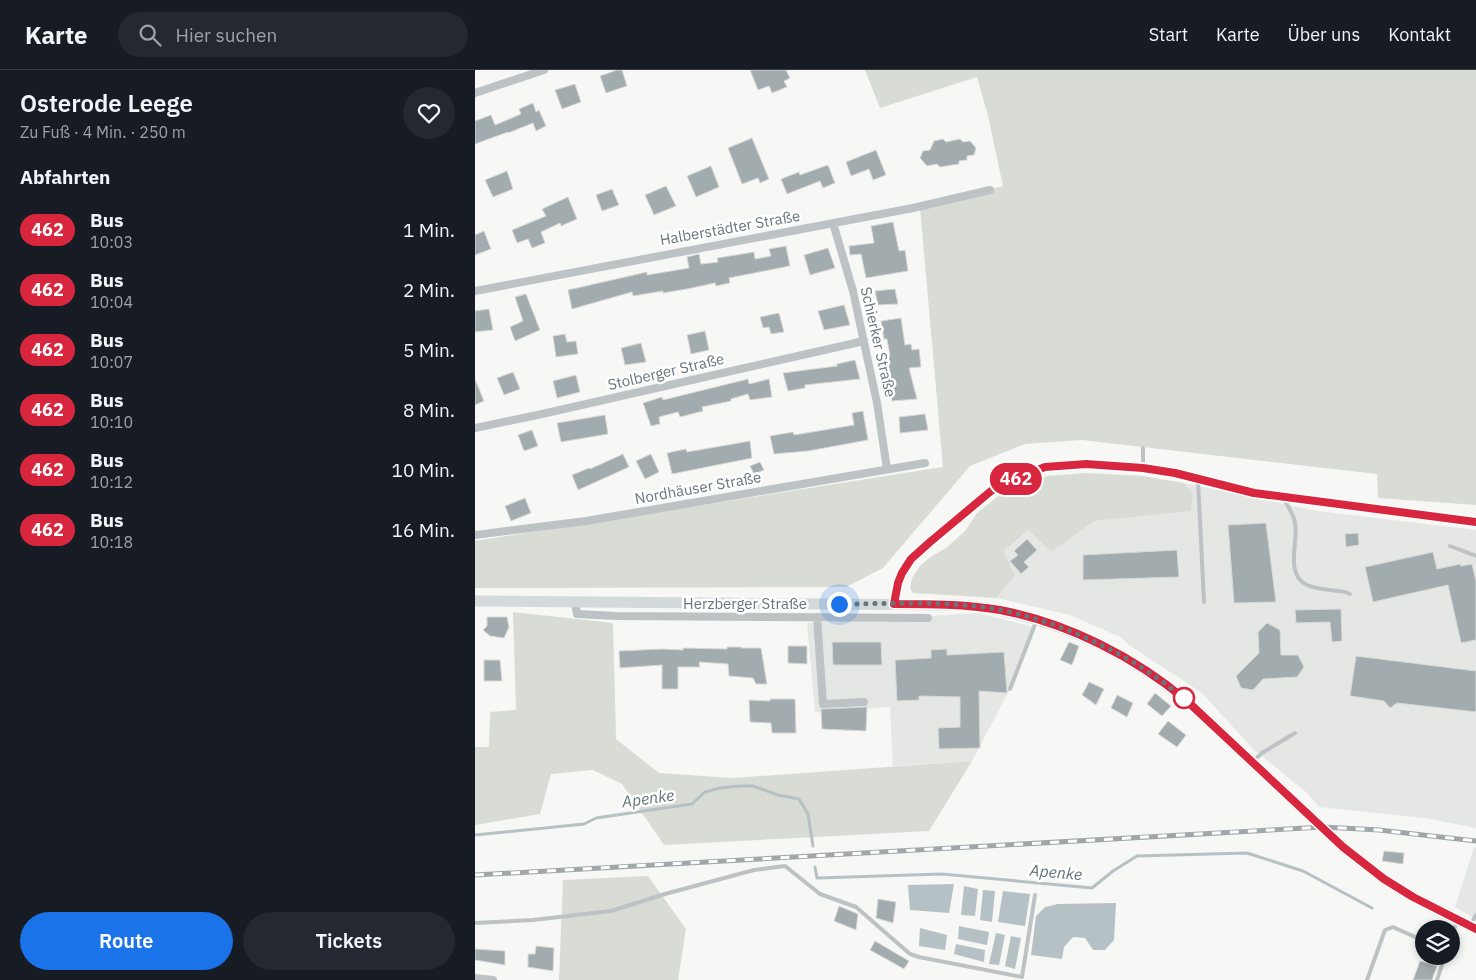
<!DOCTYPE html>
<html lang="de">
<meta charset="utf-8">
<style>
:root{--surface:#171b24;--page:#242831;--text:#f1f3f6;--muted:#9ea1a6;--line:#363941;--accent:#1a73e8}
body{margin:0;font-family:"IBM Plex Sans",sans-serif;background:var(--page);color:var(--text);height:100vh;display:flex;flex-direction:column;font-size:19px;white-space:nowrap}
*{box-sizing:border-box;margin:0}
p{font-size:16px;color:var(--muted)}
.icon{flex:none;width:28px;height:28px;fill:none;stroke:currentColor;stroke-width:2;stroke-linecap:round;stroke-linejoin:round}
.map{position:relative;flex:1;overflow:hidden}
.panel{display:flex;flex-direction:column;background:var(--surface);width:475px}
.panel>*{flex:none}
.badge{padding:0 10px;border-radius:16px;font-size:18px;line-height:32px}
.tools{position:absolute;left:940px;top:850px;display:grid;gap:10px}
.tools a{display:grid;place-items:center;width:45px;height:45px;border-radius:50%;background:var(--surface);box-shadow:0 2px 8px #0003;font-size:25px}
.you{position:absolute;width:25px;height:25px;margin:-12px;border:4px solid #fff;border-radius:50%;background:#1a73e8;box-shadow:0 0 0 8px #1a73e833}
.map>.badge{position:absolute;translate:-50% -50%;box-shadow:0 0 0 2px #fff}
h2{padding:0 20px;font-size:19px;line-height:45px}
.round{display:grid;place-items:center;flex:none;width:52px;height:52px;border-radius:26px;background:var(--page)}
.headline{display:flex;align-items:center;justify-content:space-between;height:85px;padding:0 20px}
h1{font-size:24px;font-weight:600;line-height:38px}
.button{display:flex;gap:10px;margin-top:auto;padding:10px 20px}
.button a{flex:1;height:58px;border-radius:30px;background:var(--accent);color:#fff;font-size:20px;font-weight:600;line-height:58px;text-align:center}
.button a+a{background:var(--page);color:var(--text)}
ul{padding:0;list-style:none}
li{display:flex;align-items:center;gap:15px;height:60px;padding:0 20px}
li div{flex:1}
li b{display:block;font-size:19px}
li em{font-style:normal}
li .badge{min-width:55px;font-weight:700;text-align:center}
header{display:flex;align-items:center;gap:30px;box-sizing:border-box;height:70px;padding:0 25px;background:var(--surface);border-bottom:1px solid var(--line)}
header strong{font-size:24px}
nav{display:flex;gap:28px;margin-inline-start:auto;font-size:18px}
.search{width:350px;height:45px;background:var(--page);display:flex;align-items:center;gap:12px;box-sizing:border-box;padding:0 18px;border-radius:28px;color:var(--muted);font-size:19px}
main{display:flex;flex:1;min-height:0}
.map>svg:first-child{display:block}
</style>
<header>
<strong>Karte</strong>
<div class="search"><svg class="icon" aria-label="search" viewBox="0 0 24 24"><circle cx="10" cy="10" r="6"/><path d="M15 15l6 6"/></svg>Hier suchen</div>
<nav><a>Start</a><a>Karte</a><a>Über uns</a><a>Kontakt</a></nav>
</header>
<main>
<section class="panel">
<div class="headline"><div><h1>Osterode Leege</h1><p>Zu Fuß · 4 Min. · 250 m</p></div><a class="round"><svg class="icon" aria-label="heart" viewBox="0 0 24 24"><path d="M12 20l-8-8c-3-5 5-10 8-4 3-6 11-1 8 4z"/></svg></a></div>
<h2>Abfahrten</h2>
<ul>
<li><span class="badge" style="background:#d7263d;color:#fff">462</span><div><b>Bus</b><p>10:03</p></div><em>1 Min.</em></li>
<li><span class="badge" style="background:#d7263d;color:#fff">462</span><div><b>Bus</b><p>10:04</p></div><em>2 Min.</em></li>
<li><span class="badge" style="background:#d7263d;color:#fff">462</span><div><b>Bus</b><p>10:07</p></div><em>5 Min.</em></li>
<li><span class="badge" style="background:#d7263d;color:#fff">462</span><div><b>Bus</b><p>10:10</p></div><em>8 Min.</em></li>
<li><span class="badge" style="background:#d7263d;color:#fff">462</span><div><b>Bus</b><p>10:12</p></div><em>10 Min.</em></li>
<li><span class="badge" style="background:#d7263d;color:#fff">462</span><div><b>Bus</b><p>10:18</p></div><em>16 Min.</em></li>
</ul>
<div class="button"><a>Route</a><a>Tickets</a></div>
</section>
<div class="map">
<svg width="1001" height="910" viewBox="0 0 1001 910">
<rect width="100%" height="100%" fill="#f7f7f5"/>
<!-- built -->
<path fill="#e5e7e5" d="M709,413L843,441L1001,460V758L950,748L844,737L831,722L778,679L727,623L654,575L647,568L595,545L521,528L539,507L529,481L553,460L576,482L620,451L715,441L718,424Z
M503,543L559,557L535,619L497,691L418,696L415,637L340,642L332,553Z
M999,777L1001,778V849L980,837Z"/>
<!-- green -->
<path fill="#d8dcd5" d="M390,0H1001V435L903,428L902,404L607,370L550,374L495,396L408,498L371,517L0,518V471L468,397L445,138L528,116L513,46L502,7L405,38Z
M611,403L668,406L709,413L718,424L716,441L620,451L576,482L553,460L529,481L540,506L521,528L438,523L435,518L437,508L445,496L454,488L471,478L490,461L502,443L522,427L572,406Z
M38,542L138,553L141,669L184,703L257,708L497,691L454,761L189,775L147,714L118,700L76,704L65,744L0,755V677H14L15,642L41,640Z
M173,806L211,859L203,910H84L88,810Z"/>
<!-- water -->
<path fill="#b5c1c4" d="M479,814L474,843L435,840L433,815Z
M489,816L503,819L500,846L486,845Z
M508,820L520,821L517,852L505,850Z
M528,821L555,824L550,856L523,852Z
M641,833L639,870L630,880H618L610,868L598,867L589,877L587,889L556,885L561,846L570,837L583,834Z
M484,856L514,862L512,875L483,869Z
M445,858L472,865L470,880L444,876Z
M521,863L530,865L524,895L514,894Z
M536,866L546,868L540,899L530,896Z
M481,874L510,880L509,892L479,884Z"/>
<g fill="none" stroke-linecap="round" stroke-linejoin="round">
<!-- stream -->
<path stroke="#b5c1c4" stroke-width="3" d="M0,765L109,754L121,748L217,734L230,722L245,718L265,716H278L303,725L324,729L333,744L338,776
M340,797L342,808L467,804L617,818L638,801L662,786L772,783L828,801L897,838"/>
</g>
<!-- building -->
<path fill="#a2acaf" stroke="#d9d9d7" d="M142,0H147L152,16L131,23L125,6Z
M275,0H311L315,8L309,11L312,17L297,23L294,16L283,20Z
M100,14L106,32L87,39L80,20Z
M58,33L61,42L64,40L71,56L61,61L58,53L33,63V62L0,74V51L16,45L20,55L46,44L44,39Z
M277,68L294,109L285,113L283,108L267,114L253,78Z
M468,69L471,72L485,69L488,72L495,71L501,78L499,85L492,86V90L484,91V94L465,97L462,94L452,96L445,88L448,81L455,80L459,71Z
M401,80L411,105L398,110L394,99L376,106L371,92Z
M353,95L360,113L348,118L345,111L312,124L306,109L324,102L325,105Z
M236,96L244,117L221,127L212,106Z
M32,101L38,119L18,127L10,110Z
M191,116L201,136L179,145L170,125Z
M137,119L144,135L127,141L121,125Z
M93,127L102,149L86,156L85,153L66,162L70,173L57,178L53,169L42,173L37,160L71,146L67,139Z
M418,152L424,181L430,180L433,201L391,208L386,184L375,185L374,176L399,173L396,156Z
M9,161L16,179L0,185V165Z
M311,176L315,196L254,208L255,213L241,216L240,213L212,219L188,223V221L158,226L157,222L97,239L93,220L172,202V205L214,198L212,187L224,184L226,194L243,192L242,188L279,182L280,189L296,186L294,179Z
M353,178L360,198L335,205L329,185Z
M420,219L423,234L403,235L400,221Z
M51,224L65,260L40,271L35,257L48,251L40,227Z
M369,235L375,255L349,260L343,241Z
M14,239L18,260L0,262V241Z
M304,243L309,262L296,264L294,257L288,258L285,247Z
M426,248L430,275L436,274L437,280L444,279L446,297L434,298L442,329L417,331L413,314L417,313L411,286L415,285L412,269H409L406,251Z
M230,261L234,280L216,284L212,265Z
M90,264L92,272L101,271L103,284L81,287L78,266Z
M166,273L171,292L150,295L146,278Z
M380,290L385,309L330,315V318L313,321L308,303L362,296V294Z
M38,302L45,319L29,325L22,308Z
M101,305L105,322L82,328L78,311Z
M0,309L9,331L0,335Z
M273,309L274,314L294,309L297,327L275,330L273,324L256,329V331L227,337L228,341L205,347L203,342L184,347L185,354L176,356L168,333L187,327L188,330Z
M388,341L393,370L333,381L299,384L295,366L318,362L319,365L379,355L377,343Z
M450,344L453,360L425,363L424,347Z
M130,345L133,364L86,372L82,353Z
M57,360L63,376L49,381L43,365Z
M275,371L277,388L197,404L192,383L211,379L212,382Z
M148,384L154,397L103,420L97,405L114,398L115,399Z
M176,384L184,402L170,409L161,391Z
M285,392L289,400L279,404L275,396Z
M50,428L56,443L36,451L30,436Z
M791,453L801,532L759,533L753,455Z
M883,463L884,475L871,477L870,464Z
M552,469L562,480L549,492L554,497L546,504L535,491L543,485L539,481Z
M702,480L704,507L608,510V485Z
M958,482L962,499L985,494L986,496L997,494L1001,511V570L986,573L973,515L898,532L890,497Z
M866,539L867,571L857,572L855,552L821,553L820,540Z
M12,547H32L34,557L29,568L15,566L8,560L12,556Z
M792,553L805,560L806,585H823L829,597L822,607L788,609L778,620L766,618L761,606L784,583L783,562Z
M357,572H406L407,595H358Z
M594,572L604,576L597,595L585,590Z
M313,576H332V594L313,593Z
M252,577H266V578H286L292,614H281L278,608L254,606L253,594L224,592L225,597H203V619H187V595L145,598L144,581L187,579L208,580V578L252,579Z
M472,579V585L529,582L532,623L504,621L505,678L464,679L463,658L485,657V627L444,626V630L422,631L420,590L456,588V580Z
M881,586L1001,601V642L922,633L915,638L909,631L875,626Z
M9,590H25L27,611H9Z
M614,612L629,619L621,635L607,625Z
M680,623L696,636L687,646L672,634Z
M642,625L658,633L652,647L636,638Z
M295,629H320L321,663H297L296,653L275,652L274,630L295,631Z
M392,637L391,661L347,659L346,639Z
M693,651L711,665L702,677L683,664Z
M909,781L929,783L928,794L907,791Z
M403,829L421,832L418,853L401,848Z
M364,836L383,844L381,860L359,851Z
M400,871L434,891L429,899L395,880Z
M61,876L79,878L78,901L53,897V884H60Z
M0,879L30,881V895L0,890Z
M945,891L962,896L957,910H938Z"/>
<g fill="none" stroke-linecap="round" stroke-linejoin="round">
<!-- lane -->
<path stroke="#bdc2c4" stroke-width="4" d="M668,378V398
M723,410L729,532
M808,428C812,435 819,444 820,453C824,471 809,504 832,515C843,520 858,520 870,522L875,524
M975,476L1001,486
M535,619L561,552
M778,691L787,683L820,663
M0,853L58,850L136,841L190,824L279,800L310,796L345,824L381,837L435,884L444,887L547,907L560,825
M996,854L1001,845
M976,870L982,850
M892,910L910,860L918,857L949,871
M962,910L970,886"/>
<!-- street -->
<path stroke="#bdc2c4" stroke-width="8" d="M0,23L69,0
M358,153L378,221L402,333L412,399
M0,221L438,138L515,120
M0,358L67,344L389,271
M0,465L111,451L450,393
M100,532L102,544L141,546L453,548
M419,533L423,513L427,503L436,489L455,472L516,421L537,410L570,397L611,394L668,398L700,403L779,423L1001,452
M342,547L348,634L389,632
M0,908L18,910"/>
<!-- secondary -->
<path stroke="#d4d9da" stroke-width="11" d="M0,531L481,535C496,536 512,537 527,541C594,554 659,587 712,631L868,777L909,809L938,827L1001,859"/>
<defs>
<path id="rail" d="M0,805L848,757L904,760L1001,771"/>
</defs>
<!-- rail casing -->
<use href="#rail" stroke="#9fa7aa" stroke-width="5"/>
<!-- rail -->
<use href="#rail" stroke="#fff" stroke-width="3" stroke-dasharray="9" stroke-linecap="butt"/>
</g>
<g fill="none" stroke-linecap="round" stroke-linejoin="round">
<defs>
<path id="line" d="M1001,452L779,423L700,403L668,398L611,394L570,397L537,410L516,421L455,472L436,489L427,503L423,513L419,534C454,534 490,534 525,540C593,553 660,587 712,631L868,777L909,809L938,827L1001,859"/>
</defs>
<!-- line casing -->
<use href="#line" stroke="#fff" stroke-width="11"/>
<!-- line -->
<use href="#line" stroke="#d7263d" stroke-width="8"/>
<!-- walk -->
<path stroke="#66767c" stroke-width="5" stroke-dasharray="0 9" d="M364,534C417,534 474,530 526,540C594,554 660,587 712,631L709,628"/>
</g>
<!-- markers -->
<circle fill="#fff" stroke="#d7263d" stroke-width="2.5" cx="709" cy="628" r="10"/>
<g text-anchor="middle" stroke-width="5" stroke-linejoin="round" paint-order="stroke">
<!-- street labels -->
<g font-size="15" fill="#66767c" stroke="#fff">
<text transform="translate(255 158) rotate(-10)" y="5">Halberstädter Straße</text>
<text transform="translate(403 272) rotate(77)" y="5">Schierker Straße</text>
<text transform="translate(191 302) rotate(-13)" y="5">Stolberger Straße</text>
<text transform="translate(223 418) rotate(-10)" y="5">Nordhäuser Straße</text>
<text x="270" y="539">Herzberger Straße</text>
</g>
<!-- water labels -->
<g font-size="16" font-style="italic" fill="#607477" stroke="#fff">
<text transform="translate(173 728) rotate(-8)" y="6">Apenke</text>
<text transform="translate(581 802) rotate(5)" y="6">Apenke</text>
</g>
</g>
</svg>
<div class="tools">
<a><svg class="icon" aria-label="layers" viewBox="0 0 24 24"><path d="M12 4l9 5-9 5-9-5zM3 14l9 5 9-5"/></svg></a>
</div>
<div class="you" style="left:364px;top:534px"></div>
<b class="badge" style="left:541px;top:409px;background:#d7263d;color:#fff">462</b>
</div>
</main>
